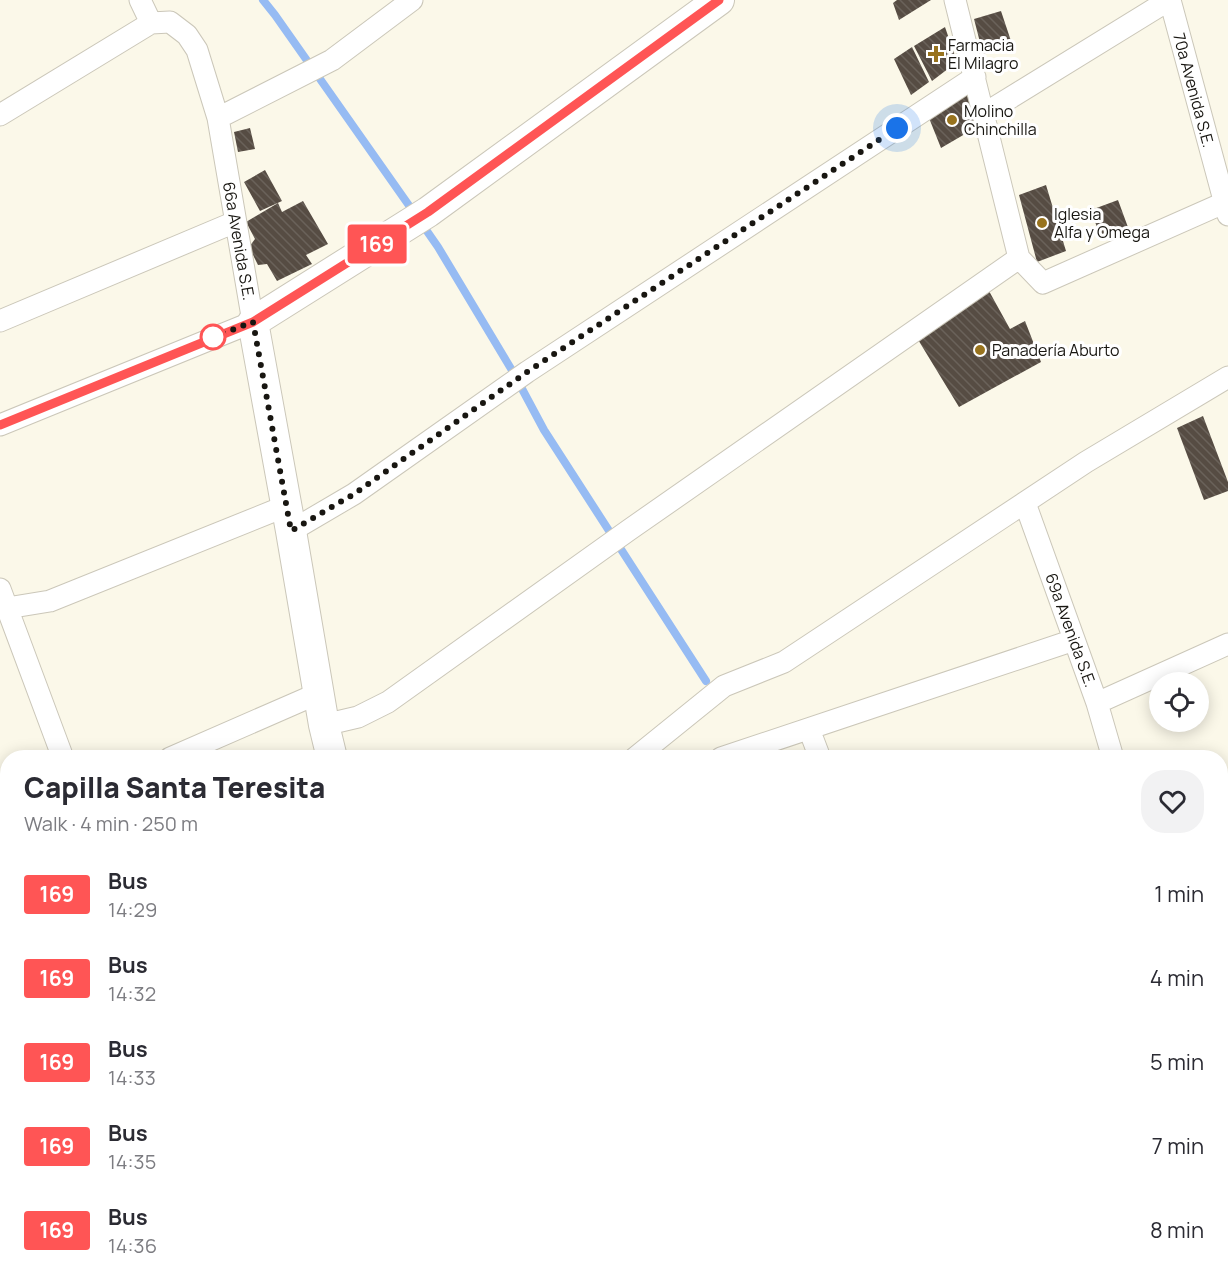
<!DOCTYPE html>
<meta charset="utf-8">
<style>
:root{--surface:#fff;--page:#f2f2f3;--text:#2b2b33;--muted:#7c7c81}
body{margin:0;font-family:Manrope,sans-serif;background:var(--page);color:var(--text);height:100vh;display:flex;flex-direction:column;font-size:22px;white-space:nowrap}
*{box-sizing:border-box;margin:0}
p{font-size:20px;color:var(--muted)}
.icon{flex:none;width:33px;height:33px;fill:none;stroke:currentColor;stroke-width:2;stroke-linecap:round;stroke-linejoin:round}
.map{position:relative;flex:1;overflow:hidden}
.panel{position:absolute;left:0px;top:750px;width:1228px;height:534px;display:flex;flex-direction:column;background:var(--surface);border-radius:24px 24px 0 0;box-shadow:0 3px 15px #0003}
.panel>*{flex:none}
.badge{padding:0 12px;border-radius:4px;font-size:21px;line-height:39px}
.fabs{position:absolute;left:1149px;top:672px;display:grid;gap:12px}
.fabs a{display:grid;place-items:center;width:60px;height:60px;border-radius:50%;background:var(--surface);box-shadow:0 3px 15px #0003;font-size:30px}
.you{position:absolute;width:30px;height:30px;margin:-15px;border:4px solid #fff;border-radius:50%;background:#1a73e8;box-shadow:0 0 0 9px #1a73e833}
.map>.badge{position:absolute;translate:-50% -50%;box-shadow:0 0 0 3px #fff}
.round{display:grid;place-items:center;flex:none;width:63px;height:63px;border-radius:24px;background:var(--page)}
.overview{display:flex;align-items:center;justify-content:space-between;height:102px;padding:0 24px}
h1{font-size:28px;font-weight:800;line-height:45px}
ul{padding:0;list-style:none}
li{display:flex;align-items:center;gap:18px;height:84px;padding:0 24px}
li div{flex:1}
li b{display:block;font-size:22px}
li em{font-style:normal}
li .badge{min-width:66px;font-weight:700;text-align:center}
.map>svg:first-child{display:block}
</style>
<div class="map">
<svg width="1228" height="1284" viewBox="0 0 1228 1284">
<defs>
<pattern id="building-back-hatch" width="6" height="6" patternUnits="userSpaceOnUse" patternTransform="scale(1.5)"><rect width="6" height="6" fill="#564c43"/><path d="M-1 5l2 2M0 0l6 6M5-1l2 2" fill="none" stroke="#6a625a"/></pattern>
</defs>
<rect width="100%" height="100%" fill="#fbf8e9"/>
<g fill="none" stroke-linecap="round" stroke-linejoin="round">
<!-- stream -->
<path stroke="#96bbf3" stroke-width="8" d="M263,0L275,15L415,214
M422,224L438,247L513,372L544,430L706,681
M1133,1276L1139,1284"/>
</g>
<!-- building -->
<path fill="url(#building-back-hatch)" d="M897,0H931L899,20L893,3Z
M1001,11L1012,44L983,54L974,19Z
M945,27L957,62L932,81L914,46Z
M912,47L929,82L911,95L894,59Z
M965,88L977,127L941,148L927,113Z
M250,128L255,149L238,152L234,132Z
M265,170L282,201L260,211L244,182Z
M1046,185L1066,251L1037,262L1019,195Z
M1118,200L1129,230L1101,239L1091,210Z
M303,201L328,244L306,255L312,264L277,281L267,264L258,265L249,247L255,239L246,222L278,203L282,212Z
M989,291L1010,329L1025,321L1041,362L959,407L917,338Z
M1203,416L1228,482V491L1204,500L1177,428Z"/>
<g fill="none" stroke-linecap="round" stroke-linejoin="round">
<defs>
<path id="street" d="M140,0L151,23
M955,0L1019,258
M1170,0L1228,215
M984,114L1169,0
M0,115L151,23L170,22L187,35L197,50L218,118L253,322L0,425
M218,118L332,60L412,0
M1019,258L1043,283L1228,201
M0,321L235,222
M1025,503L1097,703L1113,758
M291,531L354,494L527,372L975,77
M0,589L63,758
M7,608L50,601L286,506
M1097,703L1228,644
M324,725L358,717L388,702L629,530L1019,258
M809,729L820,758
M170,758L319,693
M635,758L724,686L784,662L1086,462L1228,377
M721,758L1074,640
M0,829L8,826
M1221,848L1228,845
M0,928L8,926
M1221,1055L1228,1075
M0,1181L8,1196
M0,1274L8,1271
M49,1276L52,1284
M249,1276L253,1284
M663,1276L664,1284
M781,1276L782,1284
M1001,1276L1004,1284
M1161,1276L1163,1284"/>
<path id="secondary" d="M332,758L324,725L291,531L253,322L428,212L719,0
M443,1276L445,1284"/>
</defs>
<!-- street casing -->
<use href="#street" stroke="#cbc7b9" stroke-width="23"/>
<!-- secondary casing -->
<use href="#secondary" stroke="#cbc7b9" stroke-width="32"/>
<!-- street -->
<use href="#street" stroke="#fff" stroke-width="21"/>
<!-- secondary -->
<use href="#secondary" stroke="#fff" stroke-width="30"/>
</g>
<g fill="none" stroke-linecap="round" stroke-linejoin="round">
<defs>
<path id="line" d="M0,425L253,322L428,212L719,0"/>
</defs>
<!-- line casing -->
<use href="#line" stroke="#fff" stroke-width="14"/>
<!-- line -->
<use href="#line" stroke="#f55" stroke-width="9"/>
<!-- walk -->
<path stroke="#181611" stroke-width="6" stroke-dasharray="0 10.8" d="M213,337L253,322L291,531L354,494L527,372L897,128"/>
</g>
<!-- markers -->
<g fill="#98731e" stroke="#fff" stroke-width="2">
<path d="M933 45h6v6h6v6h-6v6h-6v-6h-6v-6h6z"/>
<circle cx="952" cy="120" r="6"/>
<circle cx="1042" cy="223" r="6"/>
<circle cx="980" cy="350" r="6"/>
</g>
<circle fill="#fff" stroke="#f55" stroke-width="3" cx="213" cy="337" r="12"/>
<g text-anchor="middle" stroke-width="6" stroke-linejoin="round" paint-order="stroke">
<!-- poi labels -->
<g font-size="16" fill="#181611" stroke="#fff" text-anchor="start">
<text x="948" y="51">Farmacia<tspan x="948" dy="18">El Milagro</tspan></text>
<text x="964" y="117">Molino<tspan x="964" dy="18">Chinchilla</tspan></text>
<text x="1054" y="220">Iglesia<tspan x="1054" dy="18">Alfa y Omega</tspan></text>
<text x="992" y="356">Panadería Aburto</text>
</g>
<!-- street labels -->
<g font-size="16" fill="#181611" stroke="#fff">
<text transform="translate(1194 90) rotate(75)" y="6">70a Avenida S.E.</text>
<text transform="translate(239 241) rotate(80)" y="6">66a Avenida S.E.</text>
<text transform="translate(1071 630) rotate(70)" y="6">69a Avenida S.E.</text>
</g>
</g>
</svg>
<div class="fabs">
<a><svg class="icon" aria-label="locate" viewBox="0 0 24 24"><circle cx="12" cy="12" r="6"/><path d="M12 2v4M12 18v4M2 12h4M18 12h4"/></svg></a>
</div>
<div class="you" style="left:897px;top:128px"></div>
<b class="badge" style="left:377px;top:244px;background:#f55;color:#fff">169</b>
<section class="panel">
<div class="overview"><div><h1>Capilla Santa Teresita</h1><p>Walk · 4 min · 250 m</p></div><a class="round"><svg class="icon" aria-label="heart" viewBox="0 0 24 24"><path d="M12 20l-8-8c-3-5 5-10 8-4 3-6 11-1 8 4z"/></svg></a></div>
<ul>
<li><span class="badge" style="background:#f55;color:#fff">169</span><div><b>Bus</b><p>14:29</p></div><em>1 min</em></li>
<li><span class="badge" style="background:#f55;color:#fff">169</span><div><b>Bus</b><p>14:32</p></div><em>4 min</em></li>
<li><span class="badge" style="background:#f55;color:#fff">169</span><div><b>Bus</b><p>14:33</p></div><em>5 min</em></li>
<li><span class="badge" style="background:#f55;color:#fff">169</span><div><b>Bus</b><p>14:35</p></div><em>7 min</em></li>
<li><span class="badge" style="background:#f55;color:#fff">169</span><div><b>Bus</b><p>14:36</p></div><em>8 min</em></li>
</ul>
</section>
</div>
